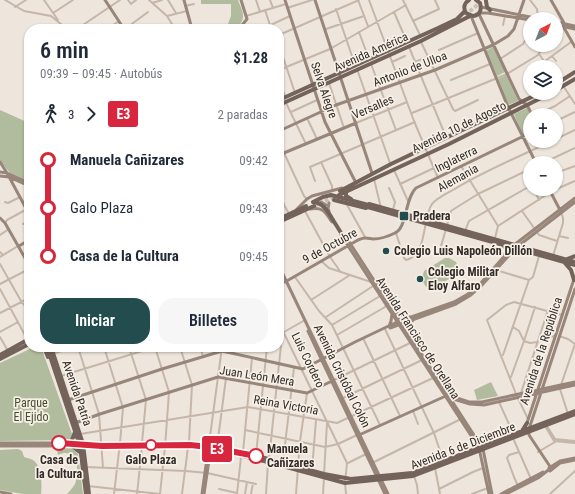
<!DOCTYPE html>
<html lang="es">
<meta charset="utf-8">
<style>
:root{--surface:#fff;--page:#f6f6f7;--text:#1f2937;--muted:#747a83;--accent:#234c4f}
body{margin:0;font-family:"Roboto Condensed",sans-serif;background:var(--page);color:var(--text);height:100vh;display:flex;flex-direction:column;font-size:15px;white-space:nowrap}
*{box-sizing:border-box;margin:0}
p{font-size:13px;color:var(--muted)}
.icon{flex:none;width:22px;height:22px;fill:none;stroke:currentColor;stroke-width:2;stroke-linecap:round;stroke-linejoin:round}
.map{position:relative;flex:1;overflow:hidden}
.panel{position:absolute;left:24px;top:24px;width:260px;height:328px;display:flex;flex-direction:column;background:var(--surface);border-radius:16px;box-shadow:0 1px 3px #0004}
.panel>*{flex:none}
.badge{padding:0 8px;border-radius:3px;font-size:14px;line-height:26px}
.needle{width:26px;rotate:42deg}
.buttons{position:absolute;left:523px;top:12px;display:grid;gap:8px}
.buttons a{display:grid;place-items:center;width:40px;height:40px;border-radius:50%;background:var(--surface);box-shadow:0 1px 3px #0004;font-size:20px}
.map>.badge{position:absolute;translate:-50% -50%;box-shadow:0 0 0 2px #fff}
.legs{display:flex;align-items:center;gap:6px;height:44px;padding:0 16px;font-size:13px}
.legs p{margin-inline-start:auto}
.head{display:flex;align-items:center;justify-content:space-between;height:68px;padding:0 16px}
h1{font-size:22px;font-weight:600;line-height:30px}
.button{display:flex;gap:8px;margin-top:auto;padding:8px 16px}
.button a{flex:1;height:46px;border-radius:16px;background:var(--accent);color:#fff;font-size:16px;font-weight:600;line-height:46px;text-align:center}
.button a+a{background:var(--page);color:var(--text)}
ul{padding:0 16px;list-style:none}
li{display:flex;align-items:center;gap:14px;height:48px;font-size:15px}
li i{display:grid;place-items:center;width:6px;height:100%;margin:0 5px;background:currentColor}
li i::after{content:'';width:10px;height:10px;margin:-5px;border:3px solid;border-radius:50%;background:var(--surface)}
li p{margin-inline-start:auto}
li:first-child i{background:linear-gradient(#0000 50%,currentColor 0)}
li:last-child i{background:linear-gradient(currentColor 50%,#0000 0)}
.map>svg:first-child{display:block}
</style>
<div class="map">
<svg width="575" height="494" viewBox="0 0 575 494">
<rect width="100%" height="100%" fill="#eee6dc"/>
<!-- green -->
<path fill="#b1bb9d" d="M201,0H238C243,13 247,18 236,29H226L231,16V4H201Z
M493,47L505,72L497,76L486,51Z
M506,75L518,101L508,105L498,79Z
M527,108L530,115V132L523,135L514,114Z
M0,110L29,123V182L10,173L0,161Z
M445,258H449L456,262C458,266 458,271 455,274C453,277 450,279 447,280C438,287 426,295 422,278L424,271Z
M34,347H41L72,434L71,439L67,440L0,441V363Z
M491,382L498,396L477,400L474,390Z
M72,448L78,454L83,494H67C70,491 73,487 75,484C80,471 78,446 58,455L57,449Z
M18,449L22,451L24,457C27,458 31,459 33,460C42,466 42,485 41,494H23L0,490V450Z"/>
<g fill="none" stroke-linecap="round" stroke-linejoin="round">
<!-- primary-tunnel -->
<path stroke="#c9c1b8" stroke-width="4" stroke-dasharray="4 2" stroke-linecap="butt" d="M465,15L481,2
M314,206L337,196"/>
<!-- street -->
<path stroke="#c5b6a9" stroke-width="2" d="M5,0L24,11L51,16L67,29
M44,0L58,20
M128,0L131,4L136,0
M149,0L167,16L175,29
M168,0L176,13
M256,0L260,12
M270,0L273,8
M358,0L368,26
M369,0L414,121L438,178
M403,0L420,35
M530,0L537,9L538,19
M152,3L162,0
M185,6L194,4
M15,7L26,0
M287,8L312,0
M336,9L355,65
M265,10L270,25
M394,12L407,42
M53,13L73,0
M167,16L187,11
M246,16L286,4
M413,21L439,9L435,0
M243,24L247,29
M503,25L505,16
M77,29L120,0
M107,29L119,21
M125,29L148,12
M168,29L173,25
M184,29L192,27
M262,29L290,16
M326,29L364,16
M359,32L369,59
M279,35L359,0
M421,42L453,109L455,111L478,100
M279,45L295,93
M409,47L446,137
M439,50L478,33
M539,54L544,61
M552,56L556,61
M500,59L523,44L530,33
M392,62L405,56
M415,62L427,57
M371,64L396,130
M537,67L571,42
M357,69L390,163
M279,70L330,49L406,5
M528,73L530,72
M279,79L285,96
M451,80L490,64
M329,83L344,128
M564,87L575,104
M286,103L306,144
M291,112L317,100
M412,113L507,74L538,55L544,45
M536,115L555,106L570,96
M307,118L317,139
M556,121L575,112
M356,123L407,102
M556,139L575,130
M279,142L304,196L307,199
M321,162L332,186V190
M543,163L575,148
M461,166L498,226
M394,170L408,201
M525,172L530,182
M556,173L575,166
M374,179L381,208
M315,181L310,167L415,122
M400,184L434,168
M389,188L395,202L393,210
M534,189L539,200
M279,195L289,214
M5,202L8,203L20,197
M346,203L365,237
M305,211L330,257L340,271
M522,211L539,235L557,241
M5,223L7,220L29,208
M23,224L29,221
M447,225L451,211L454,209L478,194L530,169
M465,231L469,221L530,186
M396,233L404,258L406,260C428,255 422,218 432,204C437,198 446,194 453,190C484,171 518,157 552,141
M0,235L9,229
M559,236L568,238
M495,238L498,226L552,191L575,181
M0,252L3,255
M439,253L446,229
M553,256L563,223V218L561,212
M0,257L18,246
M321,261L329,268L371,282
M0,264L21,301L29,311
M496,270L529,280
M295,277L319,311L332,325L380,425
M0,284L29,269
M279,286L285,282
M0,289L27,339
M311,300L350,275
M0,313L29,298
M326,317L373,286
M279,323L347,463L345,483L346,494
M332,325L380,296
M513,327L519,331L524,341L530,343L538,342
M385,329L434,433L443,460
M0,332L18,322
M337,335L385,307L386,305
M559,336L568,339L575,344
M0,337L8,351
M363,338L400,416
M539,339L555,336
M78,347L99,414L103,468
M104,347L123,408L120,443L114,494
M129,347L146,400L142,443
M155,347L169,392L165,447L160,494
M180,347L192,385L189,442
M200,347L203,356
M55,353L75,347
M503,355L529,280L533,277L539,256
M61,376L155,347
M511,377L524,341L535,307
M334,380L410,343
M561,385L575,344
M560,389L568,414
M521,393L548,310
M341,399L422,360
M499,402L513,433
M413,411L418,424
M528,419L516,394L487,320L506,305L514,302L562,315
M545,426L554,441L575,443
M547,426L555,439L575,441
M245,430L325,447L338,444L357,435
M80,434L248,407L337,423L433,378
M513,438L531,479
M209,444L222,347
M217,447L226,378
M243,452L252,358
M538,452L555,442
M256,455L267,347
M269,459L282,336L284,332L305,320
M283,462L294,368
M348,463L366,454
M372,463L461,419
M85,467L186,471L207,473L256,484
M435,468L440,494
M312,470L316,420
M324,474L327,423
M414,476L417,485L418,494
M88,486L160,494
M518,486L514,477L507,458L509,455L519,452
M219,489L237,493
M439,489L473,472L483,468
M137,494L142,447
M182,494L188,447
M237,494L241,457
M245,494L247,482
M251,494L253,483
M266,494L268,463
M296,494L300,441L307,393
M323,494L324,478
M472,494L488,488
M550,494L575,471"/>
<!-- secondary -->
<path stroke="#98867b" stroke-width="3" d="M105,0L124,29
M184,0L192,29
M285,0L325,122L355,181
M315,0L372,173
M551,0L564,23
M481,7L540,19
M480,13H488L530,20
M479,14L519,99L527,105L532,115
M471,16L508,107L536,163
M556,22L575,26
M556,25L575,29
M563,26L575,47
M239,29L247,19L241,0
M279,131L336,105L435,70L493,45L508,36L514,29L524,0
M279,155L356,123
M0,162L7,173L29,214
M0,172L7,173L29,183
M0,176L9,177L29,186
M549,189L560,210
M321,202L326,205
M329,203L328,209L329,211
M297,209L307,199L312,196L342,188
M310,209C324,207 325,212 332,222
M0,218L5,223L29,265
M341,235L479,448L489,494
M346,237L483,449L492,494
M19,246L29,240
M517,247L575,202
M279,266L388,494
M285,282L358,240C365,237 366,238 373,239C379,239 389,236 395,233C407,228 405,198 416,188L530,133
M395,312L400,315L410,317
M389,326L391,321L392,314
M390,328L456,304L471,295L482,285L512,252
M308,331L385,494
M408,333L409,326L413,320
M445,389L455,396
M450,398L470,404L484,405L575,385
M68,400L162,369L222,351L303,369L355,342L397,322L454,302L468,294L480,284L514,245L575,198
M74,421L78,422L100,414L218,377L307,393L334,380
M527,423L574,279
M359,435L448,395L469,402H482L575,382
M0,443H79
M0,446H80
M549,468L560,461L575,458
M550,471L560,463L575,460
M538,478L551,468L529,435V429L575,289
M0,492L11,494
M202,494L207,458
M204,494L210,453L209,446
M501,494L543,472
M506,494L538,478"/>
<!-- primary -->
<path stroke="#73635b" stroke-width="4" d="M469,0C464,3 463,8 466,13L473,16C480,15 482,10 480,3L476,0
M486,1L487,7L490,10
M556,84L575,72
M556,90L575,79
M279,100L438,28L457,19L465,11
M279,105L421,41L470,16
M340,191L391,164L540,93
M346,193V196L351,199
M339,195L449,144L551,93
M334,200L366,208
M369,204L575,262
M364,206L575,265
M279,219L306,206
M333,220L343,236L346,238
M279,222L314,206
M504,246L507,250L505,255
M511,253L520,250
M567,259L575,256
M564,262L571,270L574,280
M44,347L48,357
M47,347L80,446L86,494
M51,347L83,444L89,494
M0,355L29,339
M0,359L29,344
M522,431L527,423
M68,443L72,440L75,432
M79,443L102,445L189,443L209,445L243,452L324,474L351,479L412,473L575,411
M72,446L81,453
M104,447L188,446L209,448L268,462L345,483L413,476L575,414"/>
<!-- primary-bridge -->
<path stroke="#73635b" stroke-width="4" d="M313,202L323,197L331,195L372,206
M313,202C324,203 328,212 333,220"/>
</g>
<g fill="none" stroke-linecap="round" stroke-linejoin="round">
<defs>
<path id="line-1" d="M59,443L102,446L190,445L209,447L256,456"/>
</defs>
<!-- line-1 casing -->
<use href="#line-1" stroke="#fff" stroke-width="9"/>
<!-- line-1 -->
<use href="#line-1" stroke="#d7263d" stroke-width="6"/>
</g>
<!-- markers -->
<g fill="#234c4f" stroke="#f7f0e7" stroke-width="1.5">
<rect x="399" y="211" width="10" height="10" rx="2"/>
<circle cx="386" cy="251" r="4"/>
<circle cx="420" cy="279" r="4"/>
</g>
<g fill="#fff" stroke="#d7263d" stroke-width="2">
<circle cx="59" cy="443" r="7"/>
<circle cx="151" cy="445" r="5"/>
<circle cx="256" cy="456" r="7"/>
</g>
<g text-anchor="middle" stroke-width="3.5" stroke-linejoin="round" paint-order="stroke">
<!-- street labels -->
<g font-size="12" fill="#332b28" stroke="#f7f0e7">
<text transform="translate(371 52) rotate(-24)" y="4">Avenida América</text>
<text transform="translate(410 69) rotate(-21)" y="4">Antonio de Ulloa</text>
<text transform="translate(324 90) rotate(71)" y="4">Selva Alegre</text>
<text transform="translate(373 107) rotate(-23)" y="4">Versalles</text>
<text transform="translate(459 127) rotate(-26)" y="4">Avenida 10 de Agosto</text>
<text transform="translate(456 159) rotate(-26)" y="4">Inglaterra</text>
<text transform="translate(458 178) rotate(-29)" y="4">Alemania</text>
<text transform="translate(330 246) rotate(-29)" y="4">9 de Octubre</text>
<text transform="translate(418 338) rotate(57)" y="4">Avenida Francisco de Orellana</text>
<text transform="translate(541 351) rotate(-72)" y="4">Avenida de la República</text>
<text transform="translate(308 360) rotate(64)" y="4">Luis Cordero</text>
<text transform="translate(257 376) rotate(9)" y="4">Juan León Mera</text>
<text transform="translate(342 376) rotate(64)" y="4">Avenida Cristóbal Colón</text>
<text transform="translate(77 393) rotate(71)" y="4">Avenida Patria</text>
<text transform="translate(286 405) rotate(10)" y="4">Reina Victoria</text>
<text transform="translate(463 446) rotate(-21)" y="4">Avenida 6 de Diciembre</text>
</g>
<!-- poi labels -->
<g font-size="12" font-weight="bold" fill="#332b28" stroke="#f7f0e7" text-anchor="start">
<text x="413" y="220">Pradera</text>
<text x="394" y="255">Colegio Luis Napoleón Dillón</text>
<text x="428" y="276">Colegio Militar<tspan x="428" dy="14">Eloy Alfaro</tspan></text>
</g>
<!-- park labels -->
<g font-size="12" fill="#424e2f" stroke="#f7f0e7">
<text x="31" y="407">Parque<tspan x="31" dy="14">El Ejido</tspan></text>
</g>
<!-- stop labels -->
<g font-size="12" font-weight="bold" fill="#332b28" stroke="#f7f0e7">
<text x="267" y="453" text-anchor="start">Manuela<tspan x="267" dy="14">Cañizares</tspan></text>
<text x="59" y="464">Casa de<tspan x="59" dy="14">la Cultura</tspan></text>
<text x="151" y="464">Galo Plaza</text>
</g>
</g>
</svg>
<div class="buttons">
<a><svg class="needle" viewBox="-14 -14 28 28"><path d="M0-13l5 13h-10z" fill="#e53935"/><path d="M0 13l5-13h-10z" fill="#747a83"/></svg></a>
<a><svg class="icon" aria-label="layers" viewBox="0 0 24 24"><path d="M12 4l9 5-9 5-9-5zM3 14l9 5 9-5"/></svg></a>
<a>+</a>
<a>−</a>
</div>
<b class="badge" style="left:217px;top:449px;background:#d7263d;color:#fff">E3</b>
<section class="panel">
<div class="head"><div><h1>6 min</h1><p>09:39 – 09:45 · Autobús</p></div><b>$1.28</b></div>
<div class="legs"><svg class="icon" aria-label="walk" viewBox="0 0 24 24"><circle cx="13" cy="4" r="2"/><path d="M13 8l-2 6 4 7M11 14l-3 7M7 12l3-4h3l4 4"/></svg>3<svg class="icon" aria-label="forward" viewBox="0 0 24 24"><path d="M9 5l7 7-7 7"/></svg><b class="badge" style="background:#d7263d;color:#fff">E3</b><p>2 paradas</p></div>
<ul>
<li><i style="color:#d7263d"></i><b>Manuela Cañizares</b><p>09:42</p></li>
<li><i style="color:#d7263d"></i><span>Galo Plaza</span><p>09:43</p></li>
<li><i style="color:#d7263d"></i><b>Casa de la Cultura</b><p>09:45</p></li>
</ul>
<div class="button"><a>Iniciar</a><a>Billetes</a></div>
</section>
</div>
